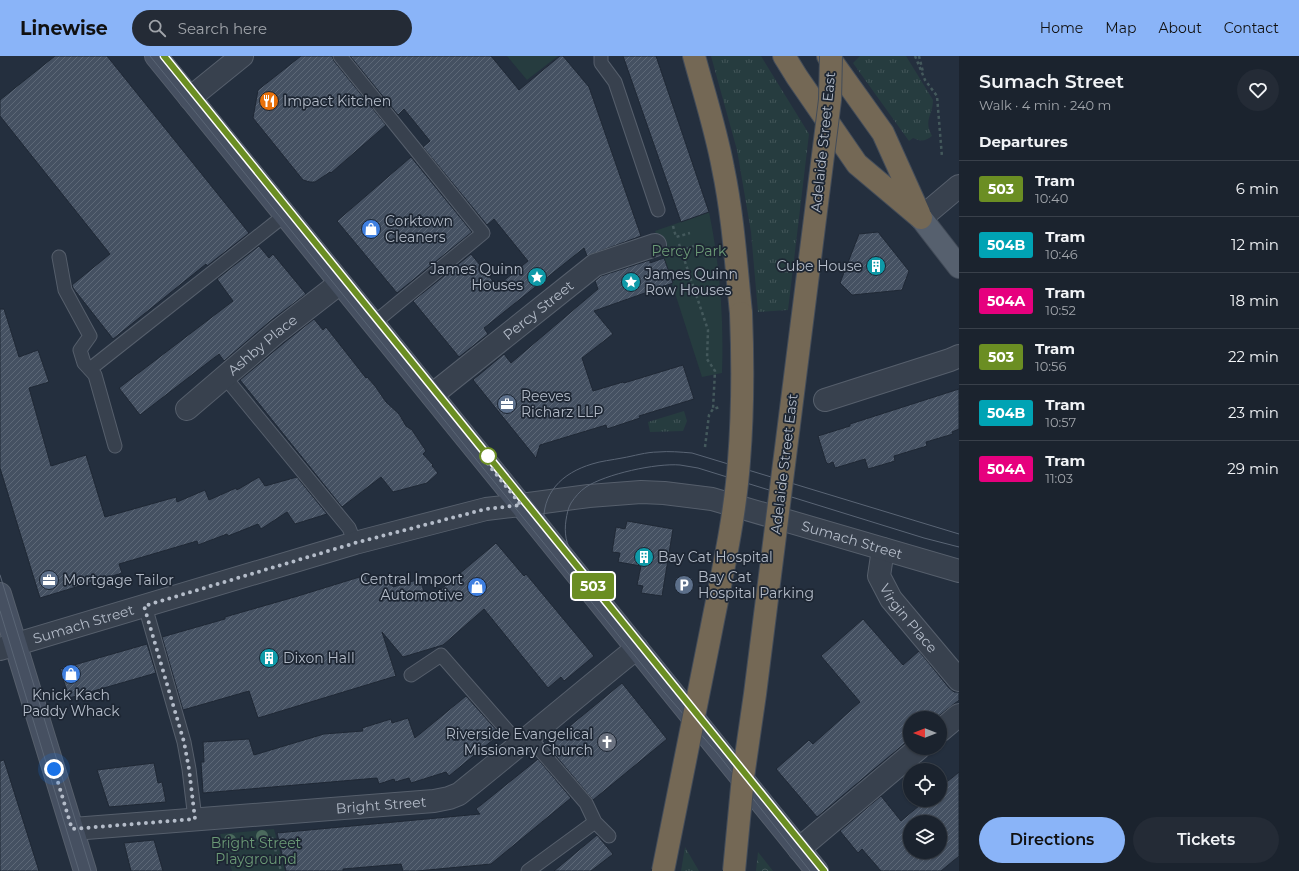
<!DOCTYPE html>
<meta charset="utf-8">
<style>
:root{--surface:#1b232e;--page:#242b36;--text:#f1f3f6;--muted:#a0a4aa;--line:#39404a;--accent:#8ab4f8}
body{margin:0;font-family:Montserrat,sans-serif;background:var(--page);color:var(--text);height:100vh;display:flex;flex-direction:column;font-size:15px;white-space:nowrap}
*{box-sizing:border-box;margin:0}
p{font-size:13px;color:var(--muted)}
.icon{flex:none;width:22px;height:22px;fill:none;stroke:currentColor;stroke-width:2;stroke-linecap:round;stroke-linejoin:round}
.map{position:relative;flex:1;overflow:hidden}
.panel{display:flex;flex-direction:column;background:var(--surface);width:340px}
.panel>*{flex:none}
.badge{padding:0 8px;border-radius:3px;font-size:14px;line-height:26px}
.needle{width:26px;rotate:270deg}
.controls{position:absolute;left:903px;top:655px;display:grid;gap:8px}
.controls a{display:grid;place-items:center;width:44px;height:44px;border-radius:50%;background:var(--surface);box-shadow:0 1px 3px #0004,0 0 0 1px var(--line);font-size:20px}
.you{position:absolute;width:20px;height:20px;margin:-10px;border:3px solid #fff;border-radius:50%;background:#1a73e8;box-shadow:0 0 0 6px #1a73e833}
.map>.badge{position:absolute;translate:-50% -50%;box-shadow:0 0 0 2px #fff}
h2{padding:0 20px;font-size:15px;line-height:36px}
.round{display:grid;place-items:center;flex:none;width:42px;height:42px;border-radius:21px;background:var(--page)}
.headline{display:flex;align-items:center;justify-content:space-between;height:68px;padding:0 20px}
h1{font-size:19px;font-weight:600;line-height:30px}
.button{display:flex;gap:8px;margin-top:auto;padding:8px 20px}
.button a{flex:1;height:46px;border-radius:24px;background:var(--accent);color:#111;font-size:16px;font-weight:600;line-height:46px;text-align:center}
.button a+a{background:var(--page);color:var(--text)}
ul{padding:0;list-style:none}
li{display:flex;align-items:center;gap:12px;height:56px;padding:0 20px;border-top:1px solid var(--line)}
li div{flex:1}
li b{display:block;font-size:15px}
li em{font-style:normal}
li .badge{min-width:44px;font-weight:700;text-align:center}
header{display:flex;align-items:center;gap:24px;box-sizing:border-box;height:56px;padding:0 20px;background:var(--accent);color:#111}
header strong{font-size:19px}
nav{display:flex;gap:22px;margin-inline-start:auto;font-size:14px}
.search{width:280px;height:36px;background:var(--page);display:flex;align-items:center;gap:10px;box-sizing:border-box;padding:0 14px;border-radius:22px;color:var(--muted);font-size:15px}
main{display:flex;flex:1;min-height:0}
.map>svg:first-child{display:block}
</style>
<header>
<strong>Linewise</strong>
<div class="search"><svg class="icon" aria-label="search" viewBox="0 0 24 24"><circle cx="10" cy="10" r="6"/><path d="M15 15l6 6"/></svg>Search here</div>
<nav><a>Home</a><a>Map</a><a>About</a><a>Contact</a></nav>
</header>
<main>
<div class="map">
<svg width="959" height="815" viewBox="0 0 959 815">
<defs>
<pattern id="grass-tufts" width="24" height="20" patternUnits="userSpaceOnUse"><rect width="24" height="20" fill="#263c3f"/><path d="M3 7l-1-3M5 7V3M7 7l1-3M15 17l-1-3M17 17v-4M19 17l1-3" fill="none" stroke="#435659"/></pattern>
<pattern id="forest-crowns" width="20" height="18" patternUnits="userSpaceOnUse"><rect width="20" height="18" fill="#263c3f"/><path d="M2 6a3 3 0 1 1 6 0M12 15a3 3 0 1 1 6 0" fill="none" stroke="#435659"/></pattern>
<pattern id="building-hatch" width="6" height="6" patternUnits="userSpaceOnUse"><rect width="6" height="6" fill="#455162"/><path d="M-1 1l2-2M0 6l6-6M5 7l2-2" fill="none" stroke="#5d6877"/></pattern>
</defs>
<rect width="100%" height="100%" fill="#242f3e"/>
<!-- grass -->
<path fill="url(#grass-tufts)" d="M711,0H761L809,78L788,254L758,256L751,176L737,94Z
M860,0H906L933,44C933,60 923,63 932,80C925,85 922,86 913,82L909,85L853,7Z
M684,355L687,365L683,375L650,376L648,366Z
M685,791L699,815H681Z"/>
<!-- forest -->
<path fill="url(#forest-crowns)" d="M758,796L773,815H756Z"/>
<!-- park -->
<path fill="#263c3f" d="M507,0H558L527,24Z
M709,156C720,209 724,263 722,317L702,321L655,175Z
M274,773L285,815H232L220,778Z"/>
<!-- building -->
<path fill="url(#building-hatch)" stroke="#1f2835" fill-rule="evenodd" d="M55,0H107L249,177L207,210L206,208L113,283L73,232L72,229L110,198L0,60V44Z
M301,0H332L334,5L386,69L331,117L330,116L315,126H310L303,124L253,62L258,34Z
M350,0H491L519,34L560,0H563L589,31L641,180L587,200L584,192L484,272L488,278L459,301L413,245L471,198L497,230L528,205L494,163L487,169L423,91L430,85L404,53L398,59Z
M623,0H656L709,156L681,166Z
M411,101L472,176L397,237L337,165Z
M878,176L909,215L902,234L852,239L840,227L859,178Z
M259,190L269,202L273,198L306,238L269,266L224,305L219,298L140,359L119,332L233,245L217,223Z
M664,202L673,227L594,255L613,278L582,302L593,335L623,326L624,327L683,309L694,343L639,360L640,362L607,373L606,369L540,389L536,402L473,324L504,298L511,307L598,233L595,225L601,220L650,204V207Z
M0,253H4L19,301L38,294L49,326L29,332L51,410L86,399L105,461L176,441L177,446L205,434L209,444L236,432L237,434L259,421L265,430L297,421L327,458L295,468L287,456L261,473L258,468L228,480L227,478L198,489L197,485L119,508L122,517L40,542L0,412Z
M314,263L323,274L326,271L366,322L367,321L375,330L386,346L399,358L406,370L412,374L426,395L423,398L433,409L432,410L438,417L427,427L393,436L381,421L342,451L240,324L285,286Z
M959,333V373L952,376L953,378L926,386L927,390L894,400L895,405L868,413L865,403L835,412L833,406L828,408L826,406L818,380L850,370V368Z
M627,465L673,473L662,540L641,537L643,530L637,529L641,510L618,506L620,497L612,496L616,471L625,473Z
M496,487L524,520L526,518L594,600L564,625L561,621L548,632L484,553L443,589L403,601L382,576L396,620L258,662L249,635L183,654L162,581L225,563V561L298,540L366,519L368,528L391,521L393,531L420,523L427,545Z
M863,563L903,609L919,595L949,632L954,636H959V644L936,662H910V683L817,761L776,713L809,684L813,688L860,646L821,600Z
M147,588L156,617L69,642L60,613Z
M622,627L667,683L593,744L550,693L551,692L548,688Z
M466,640L500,678L449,720L446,716L411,727L409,722L395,726L394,723L379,728L377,722L203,737L201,706H204L203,686L249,683L254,699L324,678L363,675L362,672L391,663L392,667L408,662L415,682Z
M538,703L571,742L491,808L417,815H403L401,808L343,813V815H286L277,777L480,758L476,753Z
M4,704L39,815H0V705Z
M154,707L158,727L162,726L166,746L109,751L97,714Z
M959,716V800L941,815H881L862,793L858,797L840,775L881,740L901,765L926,744H940V732ZM910,766H940V796H910Z
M597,779L613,798L591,815H554Z
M154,784L163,815H131L124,787Z"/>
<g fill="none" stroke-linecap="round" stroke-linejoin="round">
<defs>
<path id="service" d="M340,0L483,177L374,267
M601,0V7L615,26L658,154
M59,201L65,234L90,280L80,294L84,307L95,319L115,390
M90,313L285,159
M224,320L349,472L355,487
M145,550L184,686L189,713L195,763
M411,619L441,599L520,689
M529,681L586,747L595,766L609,780
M528,815L595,766"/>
<g id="minor">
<path d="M190,42L242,0"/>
<path d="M921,162L959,130"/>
<path id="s1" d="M432,339L595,209L655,189"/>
<path d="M825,344L950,304L959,300"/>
<path id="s2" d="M187,353L277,276L340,227"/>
<path id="s3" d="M883,493L879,520L891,543L959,624"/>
<path id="s4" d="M0,593L355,487L486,453L521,449"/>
<path d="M940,675L959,659"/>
<path id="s5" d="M73,773L434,745L449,742L459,738C519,690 577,640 637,592"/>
<path d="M799,793L919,692"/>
</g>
<g id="tertiary">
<path id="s6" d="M521,449L589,440L641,436L664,437L712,443L959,515"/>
</g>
<path id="secondary" d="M156,0L521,449L817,815
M0,538L85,815"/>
<path id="primary" d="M921,162L959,211"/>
<path id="motorway" d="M694,0C704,37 716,74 723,112C733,160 736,208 741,257
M784,0L797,21L857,108L921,162
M828,0L883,77L919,157"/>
</defs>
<!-- service casing -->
<use href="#service" stroke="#565f6c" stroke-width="15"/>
<!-- minor casing -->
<use href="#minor" stroke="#565f6c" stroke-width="24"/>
<!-- tertiary casing -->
<use href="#tertiary" stroke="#565f6c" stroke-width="24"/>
<!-- secondary casing -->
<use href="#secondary" stroke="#565f6c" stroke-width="24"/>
<!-- primary casing -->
<use href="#primary" stroke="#414a57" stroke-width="24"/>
<!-- motorway casing -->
<use href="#motorway" stroke="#434c59" stroke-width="24"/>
<!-- path -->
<path stroke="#44595c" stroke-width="2.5" stroke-dasharray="3 3" stroke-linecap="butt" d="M915,0L925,24L937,40L942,101
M919,0L923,16
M673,170L676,181L690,177
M679,188L708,274L707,303L715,315L713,353
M681,195L694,190
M705,391L709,359L713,353L720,351
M272,781L281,815"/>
<!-- service -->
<use href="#service" stroke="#38414e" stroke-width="13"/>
<!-- minor -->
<use href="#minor" stroke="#38414e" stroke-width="22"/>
<!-- tertiary -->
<use href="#tertiary" stroke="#38414e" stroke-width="22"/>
<!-- secondary -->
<use href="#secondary" stroke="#465061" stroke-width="22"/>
<!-- primary -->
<use href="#primary" stroke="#56606e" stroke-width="22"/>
<!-- motorway -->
<use href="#motorway" stroke="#746855" stroke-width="22"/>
<!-- tram -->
<path stroke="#5a6575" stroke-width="1" d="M150,0L665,637L717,697L810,815
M163,0L824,815
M544,470C541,437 562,417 592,408C601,405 612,404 622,402C634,400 646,396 658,396C669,395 680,396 692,397L959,478
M573,499C566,488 564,477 566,464C567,458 568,452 571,447C575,441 580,435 586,431C606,418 656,407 680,409C686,410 692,411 698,412L924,482L959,491
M0,519L91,815
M0,555L79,815"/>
<defs>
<path id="motorway-bridge" d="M663,815C679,735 695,655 711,575C722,519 735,462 739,405C743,355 743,306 741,257
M734,815L743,721L755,638L830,44L831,0"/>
</defs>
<!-- motorway-bridge casing -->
<use href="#motorway-bridge" stroke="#434c59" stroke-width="24" stroke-linecap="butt"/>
<!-- motorway-bridge -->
<use href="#motorway-bridge" stroke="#746855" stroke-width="22"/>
</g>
<!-- trees -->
<g fill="#4b6a5d">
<circle cx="262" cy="780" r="6"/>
<circle cx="230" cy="784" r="6"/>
</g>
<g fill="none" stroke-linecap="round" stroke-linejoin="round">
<defs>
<path id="line" d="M164,0L824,815"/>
</defs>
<!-- line casing -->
<use href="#line" stroke="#fff" stroke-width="9"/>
<!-- line -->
<use href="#line" stroke="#6b8e23" stroke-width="6"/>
<!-- walk -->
<path stroke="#b4bcc9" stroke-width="4" stroke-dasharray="0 7.2" d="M54,713L72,773L195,763L189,713L184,686L144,550L355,487L486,453L521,449L488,408V400"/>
</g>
<!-- icons -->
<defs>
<symbol id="restaurant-disc" viewBox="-11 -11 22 22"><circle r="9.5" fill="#e8710a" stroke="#1d2633"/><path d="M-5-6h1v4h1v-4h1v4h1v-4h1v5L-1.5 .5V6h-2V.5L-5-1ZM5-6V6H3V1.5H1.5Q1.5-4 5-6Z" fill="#fff"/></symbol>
<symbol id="shop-disc" viewBox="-11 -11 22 22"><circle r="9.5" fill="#3f7fe0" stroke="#1d2633"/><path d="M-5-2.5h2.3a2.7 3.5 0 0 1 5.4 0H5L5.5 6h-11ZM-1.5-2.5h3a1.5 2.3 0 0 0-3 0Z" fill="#fff"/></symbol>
<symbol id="building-disc" viewBox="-11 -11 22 22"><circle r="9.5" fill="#0f9aa8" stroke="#1d2633"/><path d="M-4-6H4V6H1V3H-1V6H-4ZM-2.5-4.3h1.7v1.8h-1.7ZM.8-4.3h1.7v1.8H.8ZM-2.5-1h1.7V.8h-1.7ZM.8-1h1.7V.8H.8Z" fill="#fff"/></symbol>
<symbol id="sight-disc" viewBox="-11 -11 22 22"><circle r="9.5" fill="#0f9aa8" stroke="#1d2633"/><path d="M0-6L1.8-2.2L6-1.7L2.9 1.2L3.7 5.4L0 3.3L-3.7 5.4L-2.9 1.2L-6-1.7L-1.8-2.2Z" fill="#fff"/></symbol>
<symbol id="office-disc" viewBox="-11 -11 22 22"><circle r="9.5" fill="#5c6f8a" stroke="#1d2633"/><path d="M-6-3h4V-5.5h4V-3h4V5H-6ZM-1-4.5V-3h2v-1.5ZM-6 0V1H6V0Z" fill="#fff"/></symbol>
<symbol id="parking-disc" viewBox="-11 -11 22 22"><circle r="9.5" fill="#5c6f8a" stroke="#1d2633"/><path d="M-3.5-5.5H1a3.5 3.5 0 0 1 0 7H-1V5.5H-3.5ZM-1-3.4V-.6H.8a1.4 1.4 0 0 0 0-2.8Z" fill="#fff"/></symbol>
<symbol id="church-disc" viewBox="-11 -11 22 22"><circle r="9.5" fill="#6b7280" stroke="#1d2633"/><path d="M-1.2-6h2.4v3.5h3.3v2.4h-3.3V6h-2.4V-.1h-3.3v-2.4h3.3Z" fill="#fff"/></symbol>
</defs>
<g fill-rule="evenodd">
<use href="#restaurant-disc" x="258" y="34" width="22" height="22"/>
<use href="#shop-disc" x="360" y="162" width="22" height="22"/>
<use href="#building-disc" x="865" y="199" width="22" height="22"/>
<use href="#sight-disc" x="526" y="210" width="22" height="22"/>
<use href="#sight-disc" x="620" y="215" width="22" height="22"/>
<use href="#office-disc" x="496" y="337" width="22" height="22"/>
<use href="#building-disc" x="633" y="490" width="22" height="22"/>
<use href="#office-disc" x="38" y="513" width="22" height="22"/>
<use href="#parking-disc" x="673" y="518" width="22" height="22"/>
<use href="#shop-disc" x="466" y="520" width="22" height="22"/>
<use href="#building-disc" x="258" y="591" width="22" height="22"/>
<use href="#shop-disc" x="60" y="607" width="22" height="22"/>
<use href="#church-disc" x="596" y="675" width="22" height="22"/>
</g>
<!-- markers -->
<circle fill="#fff" stroke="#6b8e23" stroke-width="2" cx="488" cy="400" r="8"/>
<g text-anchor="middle" stroke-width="3.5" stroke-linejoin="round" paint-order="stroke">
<!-- poi labels -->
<g font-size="14" fill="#b4bcc9" stroke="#1d2633" text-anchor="start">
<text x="283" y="50">Impact Kitchen</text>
<text x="385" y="170">Corktown<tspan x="385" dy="16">Cleaners</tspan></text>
<text x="862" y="215" text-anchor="end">Cube House</text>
<text x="523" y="218" text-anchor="end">James Quinn<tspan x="523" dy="16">Houses</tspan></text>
<text x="645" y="223">James Quinn<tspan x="645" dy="16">Row Houses</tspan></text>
<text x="521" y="345">Reeves<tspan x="521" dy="16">Richarz LLP</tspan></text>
<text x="658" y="506">Bay Cat Hospital</text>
<text x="698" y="526">Bay Cat<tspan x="698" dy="16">Hospital Parking</tspan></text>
<text x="463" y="528" text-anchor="end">Central Import<tspan x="463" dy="16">Automotive</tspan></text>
<text x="63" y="529">Mortgage Tailor</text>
<text x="283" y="607">Dixon Hall</text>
<text x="71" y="644" text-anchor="middle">Knick Kach<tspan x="71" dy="16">Paddy Whack</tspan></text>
<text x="593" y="683" text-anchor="end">Riverside Evangelical<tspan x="593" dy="16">Missionary Church</tspan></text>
</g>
<!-- street labels -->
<g font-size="14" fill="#b4bcc9" stroke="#1d2633">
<text transform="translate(823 86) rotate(-84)" y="5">Adelaide Street East</text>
<text dy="5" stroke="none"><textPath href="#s1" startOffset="136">Percy Street</textPath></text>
<text dy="5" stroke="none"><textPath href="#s2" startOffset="99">Ashby Place</textPath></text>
<text transform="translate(784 408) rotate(-83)" y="5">Adelaide Street East</text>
<text dy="5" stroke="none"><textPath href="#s6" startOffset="338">Sumach Street</textPath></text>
<text dy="5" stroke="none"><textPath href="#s3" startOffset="79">Virgin Place</textPath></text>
<text dy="5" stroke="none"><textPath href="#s4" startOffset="87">Sumach Street</textPath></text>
<text dy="5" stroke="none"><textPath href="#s5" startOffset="309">Bright Street</textPath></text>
</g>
<!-- park labels -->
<g font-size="14" fill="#6b9a76" stroke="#1d2633">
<text x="689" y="200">Percy Park</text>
<text x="256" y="792">Bright Street<tspan x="256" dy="16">Playground</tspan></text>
</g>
</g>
</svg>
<div class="controls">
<a><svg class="needle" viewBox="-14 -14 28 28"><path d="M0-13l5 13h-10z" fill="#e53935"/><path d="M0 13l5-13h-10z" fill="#a0a4aa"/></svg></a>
<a><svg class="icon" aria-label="locate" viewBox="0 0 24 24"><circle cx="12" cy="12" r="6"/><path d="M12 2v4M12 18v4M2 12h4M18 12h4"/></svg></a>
<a><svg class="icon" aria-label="layers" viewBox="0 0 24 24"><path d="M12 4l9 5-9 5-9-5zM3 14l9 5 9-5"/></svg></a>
</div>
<div class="you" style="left:54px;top:713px"></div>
<b class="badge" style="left:593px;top:530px;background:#6b8e23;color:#fff">503</b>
</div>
<section class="panel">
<div class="headline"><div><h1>Sumach Street</h1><p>Walk · 4 min · 240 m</p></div><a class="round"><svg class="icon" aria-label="heart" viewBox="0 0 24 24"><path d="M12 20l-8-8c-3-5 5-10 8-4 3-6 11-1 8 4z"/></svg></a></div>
<h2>Departures</h2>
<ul>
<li><span class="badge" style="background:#6b8e23;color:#fff">503</span><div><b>Tram</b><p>10:40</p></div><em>6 min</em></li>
<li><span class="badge" style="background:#00a3b4;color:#fff">504B</span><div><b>Tram</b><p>10:46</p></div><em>12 min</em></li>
<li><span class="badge" style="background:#e6007e;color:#fff">504A</span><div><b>Tram</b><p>10:52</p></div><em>18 min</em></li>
<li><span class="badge" style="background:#6b8e23;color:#fff">503</span><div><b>Tram</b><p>10:56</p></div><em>22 min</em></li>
<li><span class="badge" style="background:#00a3b4;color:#fff">504B</span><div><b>Tram</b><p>10:57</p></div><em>23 min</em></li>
<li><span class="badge" style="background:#e6007e;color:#fff">504A</span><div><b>Tram</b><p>11:03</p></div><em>29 min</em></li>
</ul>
<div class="button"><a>Directions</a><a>Tickets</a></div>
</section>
</main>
